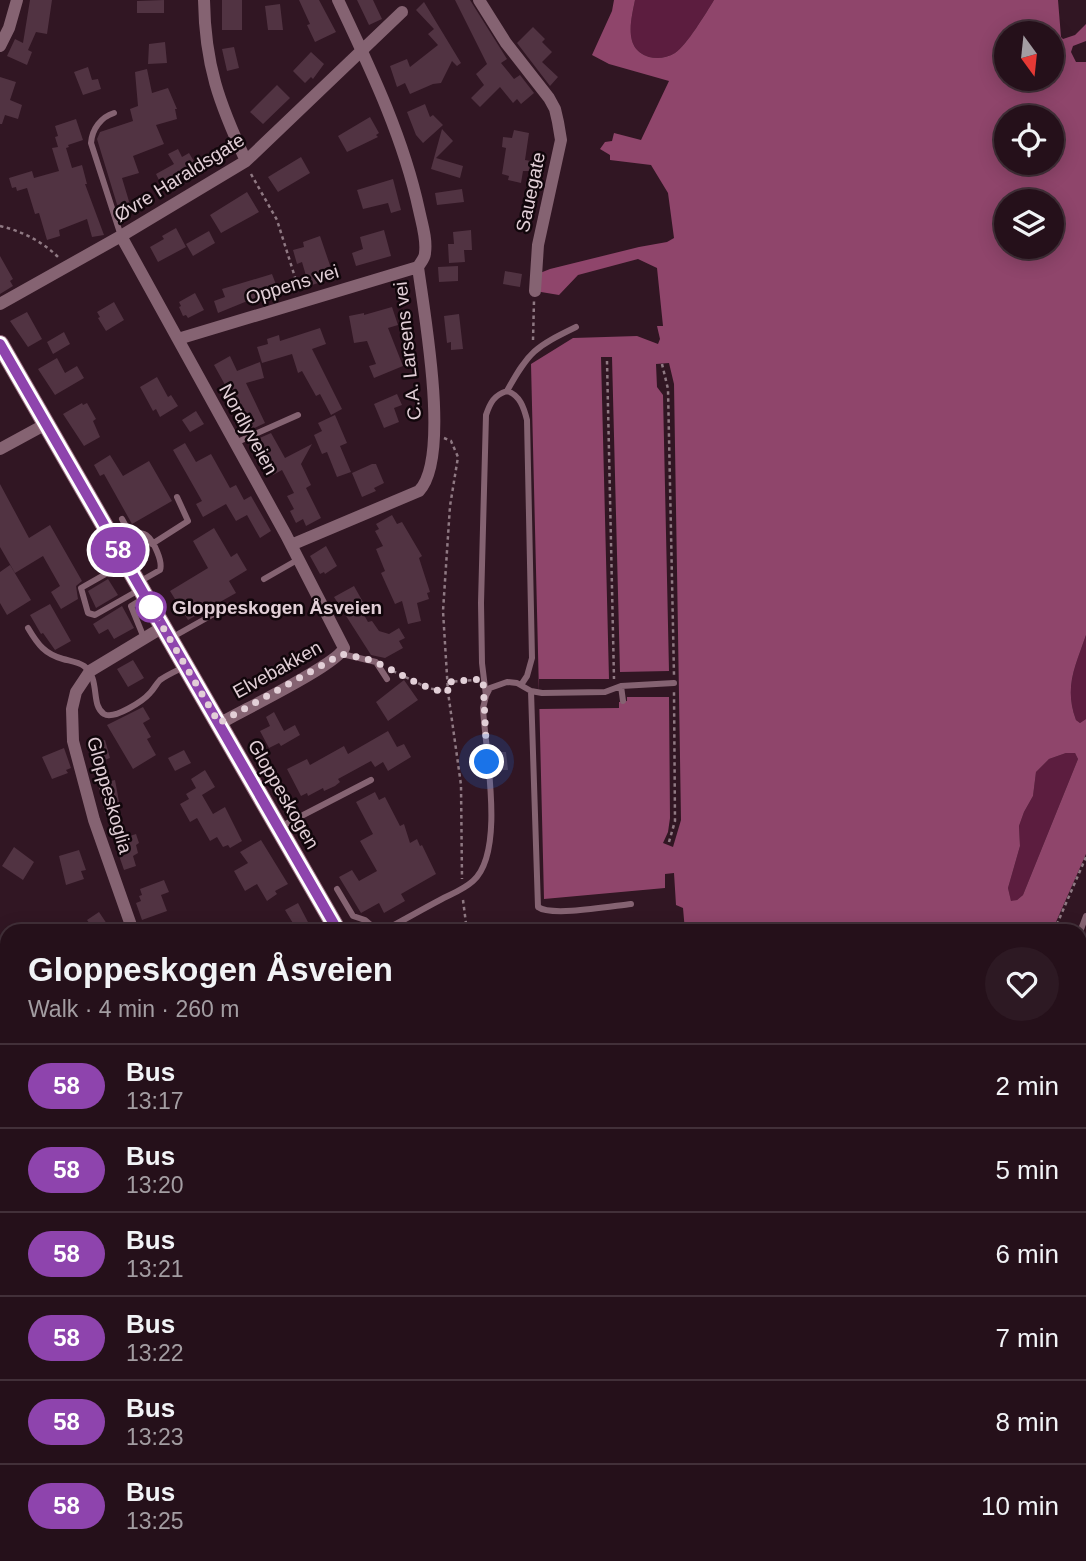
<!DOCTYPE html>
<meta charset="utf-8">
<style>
:root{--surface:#25101a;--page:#2d1923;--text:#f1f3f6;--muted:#a39da2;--line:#423039}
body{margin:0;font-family:Helvetica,sans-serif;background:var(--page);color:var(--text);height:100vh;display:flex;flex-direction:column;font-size:26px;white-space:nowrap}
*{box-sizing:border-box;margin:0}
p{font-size:23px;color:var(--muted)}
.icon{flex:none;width:38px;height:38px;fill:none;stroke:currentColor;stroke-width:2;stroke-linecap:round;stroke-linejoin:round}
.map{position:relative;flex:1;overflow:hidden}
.panel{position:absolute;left:0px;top:924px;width:1087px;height:637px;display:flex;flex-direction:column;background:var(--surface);border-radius:21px 21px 0 0;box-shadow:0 4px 18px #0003,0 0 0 2px var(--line)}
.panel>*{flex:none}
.badge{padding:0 14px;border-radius:23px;font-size:24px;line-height:46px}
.needle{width:46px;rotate:165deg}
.fabs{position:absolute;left:994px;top:21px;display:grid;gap:14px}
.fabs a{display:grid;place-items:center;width:70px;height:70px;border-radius:50%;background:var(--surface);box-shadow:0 4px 18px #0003,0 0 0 2px var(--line);font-size:35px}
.you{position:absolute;width:35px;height:35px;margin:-18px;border:5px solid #fff;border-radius:50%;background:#1a73e8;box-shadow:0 0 0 10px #1a73e833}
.map>.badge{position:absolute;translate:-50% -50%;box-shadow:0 0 0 4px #fff}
.round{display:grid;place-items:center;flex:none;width:74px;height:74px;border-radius:37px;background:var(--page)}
.summary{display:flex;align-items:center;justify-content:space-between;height:119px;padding:0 28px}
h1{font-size:33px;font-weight:700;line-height:52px}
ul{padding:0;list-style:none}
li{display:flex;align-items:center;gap:21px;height:84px;padding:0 28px;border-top:2px solid var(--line)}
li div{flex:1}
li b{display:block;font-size:26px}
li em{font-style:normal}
li .badge{min-width:77px;font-weight:700;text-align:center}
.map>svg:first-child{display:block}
</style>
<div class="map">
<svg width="1086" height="1561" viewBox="0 0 1086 1561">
<rect width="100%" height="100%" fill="#311623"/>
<!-- built -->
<path fill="#3e1d2d" d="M1086,931V1177L1080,1174V948Z
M1080,1243L1086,1244V1561H833L835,1554H1080Z"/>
<!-- green -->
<path fill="#5c1d3f" d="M635,0H714C706,13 687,45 675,53C667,58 657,59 649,57C623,49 631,20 635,0Z
M1086,635V719L1080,723L1076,720C1064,687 1075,667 1086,635Z
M1066,753H1075L1078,759L1023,895L1017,900L1011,902L1008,888L1020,846L1019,826L1024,812L1033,796L1036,772L1049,759Z
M784,1554H835L833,1561H784Z"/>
<!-- water -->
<path fill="#8f456b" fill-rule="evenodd" d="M614,0H635C631,20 623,49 649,57C657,59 667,58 675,53C687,45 706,13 714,0H1058L1061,37L1063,39L1075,35L1086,24V41L1073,46L1071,52L1076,62H1086V635C1075,667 1064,687 1076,720L1080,723L1086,719V854L1052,931H685L683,908L676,905L674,873L665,874V888L544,899L531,364L573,338L637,336L658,344L660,339L657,326H663L657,268L638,259L578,275L559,295L541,292L540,273L550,269L639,247L667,242L674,238L668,193L651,165L610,160V155L600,149L605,142L612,141L614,133L641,140L669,81L609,64L592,55L612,11ZM1006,33H1052V79H1006ZM1006,117H1052V163H1006ZM1006,201H1052V247H1006ZM1066,753H1075L1078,759L1023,895L1017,900L1011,901L1008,888L1020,846L1019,826L1024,812L1033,796L1036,772L1049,759Z
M517,1554H784V1561H513Z"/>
<!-- pier -->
<path fill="#311623" d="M601,357H612L620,672L669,671L663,395L657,387L656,364L669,363L674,384L681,820L673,847L663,843L668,832L670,818L669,697H627V701L619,702V708L539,709V679H609Z"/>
<!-- building -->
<path fill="#513342" d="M30,0H52L47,34L36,32L28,50L32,52L27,65L7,56L15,39L23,43Z
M164,0V13H137V1Z
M222,0H242V30H222Z
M299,0H319L336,32L315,42L307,25L310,24Z
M357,0H373L382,19L369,25Z
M455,0H470L507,59L501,63L514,79L520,75L534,93L521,104L517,99L513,103L500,87L480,107L471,98L484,85L476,74L487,64Z
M424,2L461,63L457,66L452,61L441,83L433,84L410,94L405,83L397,87L390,66L407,59L410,67L438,45L428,34L434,29L416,10Z
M280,4L283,30H268L265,6Z
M533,27L545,39L542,42L552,52L542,62L558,77L550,86L517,43Z
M165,42L167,63L148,64L149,44Z
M234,47L239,68L227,71L222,49Z
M311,52L324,64L313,79L311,77L305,83L293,71Z
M88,67L92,80L98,79L101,89L83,95L74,72Z
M147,69L152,93L168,88L177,109H175L177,119L156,125L164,144L133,156L139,173L122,178L131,208L119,211L97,139L100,132L133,121L130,109L138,106L135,72Z
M0,77L16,82L10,100L22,105L18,119L5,115L2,124H0Z
M277,85L290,98L263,124L250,112Z
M425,104L430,117L433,115L443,125L423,143L416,135L407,112Z
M370,117L379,133L376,135L378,137L347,152L338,136Z
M76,119L83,140L68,145L69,147L66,148L72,168L82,165L87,184H85L104,235L92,237L87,219L59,230L60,236L47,240L39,213L35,214L27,188L17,191L16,187L12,188L9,178L32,171L34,178L59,171L52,148L58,147L55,137L58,136L55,126Z
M442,129L453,141L436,158L463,166L460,178L431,169Z
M514,130L529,133L525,160L531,161L529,171H523L521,183L508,180L509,176L502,174L506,148L502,147L503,137L512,138Z
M178,149L182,157L189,153L198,168L163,188L156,174L174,164L168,154Z
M301,157L310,173L278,192L268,177Z
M393,179L401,210L391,213L388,203L363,209L357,190Z
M462,189L464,202L437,205L435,193Z
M247,192L259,212L221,233L210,215Z
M176,228L186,247L158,262L150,247L164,239L162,236Z
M384,230L391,256L356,266L352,253L363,249L360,237Z
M471,230L472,250H464L465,262L449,263L448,244H454L453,232Z
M209,231L215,243L193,256L186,244Z
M320,236L333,274L326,276L327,280L309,286L302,262L297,264L293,250L304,247L303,242Z
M0,256L13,279L10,281L13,286L0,294Z
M458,266V281L439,282L438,267Z
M505,271L522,274L520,287L503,284Z
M272,274L278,290L269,293L270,298L258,302L257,297L218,313L214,301L225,297L222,289Z
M195,293L204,310L188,318L186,315L183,316L179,307L181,306L179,302Z
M114,302L124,320L106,331L98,318L100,317L97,312Z
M392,307L398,325L388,328L403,366L374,378L369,366L376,364L367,341L354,343L349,316L364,313V315Z
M27,312L42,339L28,347L10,321Z
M459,314L463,349L451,350V342L447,343L444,316Z
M320,328L326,344L312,349L342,409L331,415L320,394L316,396L302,371L298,373L292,354L262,363L257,347L268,344L267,339L279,335L280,341Z
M64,332L70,344L53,354L47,342Z
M230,356L237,371L260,362L264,378L246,383L265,423L250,430L214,365Z
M57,358L65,373L77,366L84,378L55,395L38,369Z
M157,377L168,397L171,395L178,406L160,417L156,409L153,411L140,387Z
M397,394L402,405L394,408L399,422L384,428L374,404Z
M82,403L83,405L87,403L96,419L93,421L100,437L84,446L63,414Z
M196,411L204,424L190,432L182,420Z
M335,415L347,443L340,446L351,472L337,477L327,452L322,454L314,435L322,431L318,423Z
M271,433L285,458L312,444L301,464L311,485L306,488L321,518L306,526L303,519L296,523L290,511L294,509L287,496L294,493L282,470L273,475L255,440Z
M185,443L196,462L211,454L230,488L236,485L244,500L251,496L271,531L260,538L247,515L236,521L226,504L203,517L196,504L202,501L173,450Z
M110,455L123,476L149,461L172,501L132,524L104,474L100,476L94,465Z
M372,464H376L384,483L374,488L376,491L362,497L352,473Z
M0,484L29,538L50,525L82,581L76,586L78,599L61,609L51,592L60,586L43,556L15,573L0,547Z
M392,515L397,524L402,522L422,556L419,558L430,592L427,593L429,599L417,603L421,621L408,624L402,601L395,604L381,573L385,571L376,549L383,546L375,531L379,529L376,524Z
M214,528L231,557L237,553L247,570L229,581L236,593L188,620L170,591L208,568L193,541Z
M326,546L337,566L325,574L324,572L320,574L310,556Z
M10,565L31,600L7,615L0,603V572Z
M108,579L118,595L96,608L88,591Z
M354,586L363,602L359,606L368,622L372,621L379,631L389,634L399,628L405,638L399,641L403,648L385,658L371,655L334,597Z
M50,604L71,641L55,650L43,633L41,634L30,615Z
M122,606L134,628L114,639L108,629L99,634L93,624Z
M133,660L144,678L128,687L117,669Z
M404,680L418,700L388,721L376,702Z
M143,707L150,719L143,723L151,737L147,739L156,755L133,769L107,725Z
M274,712L284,731L295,725L300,735L281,746L279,743L269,748L260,731L270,726L266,717Z
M388,731L397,747L404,744L411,757L388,771L383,762L375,767L371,761L338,779L340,782L335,786L324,791L323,788L308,796L307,793L301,796L287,769L307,759L310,765L344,746L348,754Z
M105,740L110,758L94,764L88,746Z
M64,748L71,768L66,770L68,773L52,779L42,757Z
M184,750L191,763L175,771L168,758Z
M493,752H506L508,770H495Z
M205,770L215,787L202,795L213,814L225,807L242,841L230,848L228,845L223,847L217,837L210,841L197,818L190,822L180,804L189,799L186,794L196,788L191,779Z
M115,780L120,807L105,813L98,784Z
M375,792L379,800L385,797L400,826L404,824L410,843L417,839L420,846L422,845L436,874L401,894L405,901L384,913L379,903L361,913L339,877L352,870L359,881L377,871L360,841L373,834L356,802Z
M136,834L139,843L136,845L138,853L133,856L136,866L124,870L114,841Z
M261,840L288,884L275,891L277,894L267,901L257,884L245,891L234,871L248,863L240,852Z
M14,847L34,862L23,880L2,866Z
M79,850L86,870L81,871L84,879L66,885L59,856Z
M164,880L169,892L161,895L167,911L142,920L136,903L141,901L139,896L142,895L140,889Z
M298,903L309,924L297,930L285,910Z
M99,912L107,924L95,931L87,920Z"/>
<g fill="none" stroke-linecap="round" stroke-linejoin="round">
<!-- path -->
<path stroke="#8f7983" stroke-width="2.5" stroke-dasharray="3.5 3.5" stroke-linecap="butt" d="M251,174L277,220L299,290
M0,226C21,231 42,241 58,257
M533,340L534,301
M607,361L614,679
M662,364L668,389L674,675
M444,438L451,441L458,457L450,506L443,611L448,692L461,785L462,879
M393,671L428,688L448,692
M447,682L475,680
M669,842L675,821L674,692
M463,900L467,931
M1054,931L1086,857
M1080,1185L1086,1187
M0,1496H7
M0,1534L7,1541
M78,1554L79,1561"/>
<!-- lane -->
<path stroke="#856372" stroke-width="6" d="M114,113C101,117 92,129 91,143L121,236
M507,391C520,395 524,408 527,420L532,658L527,676L521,685
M235,443L298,415
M122,519L129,532C134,533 141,532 146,535C154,541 163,562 160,570L139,582
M152,544L188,521L177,497
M125,563L81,588L88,613L95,615L139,590
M264,579L299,559
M144,598L131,606L144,638
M28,628C38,645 45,654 63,659C70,661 78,662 84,666C101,679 90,705 104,714C114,720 143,701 150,693C154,689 156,684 160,680C167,675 176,671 184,667
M171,638L228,606
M342,654L376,662L387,679
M621,686L623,701
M531,691L538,907C551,917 612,906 631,904
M486,696L482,663L481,603L486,415C490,403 494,395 507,391C529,351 535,347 576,327
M280,827L371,780
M337,889L353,916L365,920L378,931
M383,931C402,921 421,910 440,900C451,894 463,890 473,881C506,852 485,750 483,708L486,696L490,688L507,682L517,683L531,691L542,693L605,692L621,686L674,683
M1080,932L1086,916
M1080,1021L1086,1023
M1080,1082L1086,1068
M1080,1155L1086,1157
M1080,1272L1086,1275
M1080,1374L1086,1377
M1080,1399L1086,1395
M0,1448L7,1453
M1076,1554L1086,1557
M838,1561L840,1554"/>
<!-- street -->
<path stroke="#856372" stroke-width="12" d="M204,0C205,65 219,103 246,161
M479,0L506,43L549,98L555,109L558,122L561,140L538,245L535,291
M0,46L9,28L17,0
M121,236L286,535L344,648C337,665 241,711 219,724
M0,304L121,236L246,161L402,12
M178,339L418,267
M0,449L46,424
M291,545L419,491C451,458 424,313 418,267C421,262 425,258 425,253C427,239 422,224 419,210C403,136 370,68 338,0
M133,931L94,820L73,741L72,709L76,692L90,671L163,627
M0,1102L7,1110
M0,1351L7,1357
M101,1561L105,1554
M281,1561L286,1554
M412,1561L415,1554"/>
<!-- secondary -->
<path stroke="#996d81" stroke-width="18" d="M0,344L338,931"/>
<!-- primary -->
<path stroke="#ad7790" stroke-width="18" d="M1080,1203L1086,1207
M14,1561L23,1554"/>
</g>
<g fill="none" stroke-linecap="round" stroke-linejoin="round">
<defs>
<path id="line" d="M0,344L338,931"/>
</defs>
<!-- line casing -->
<use href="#line" stroke="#fff" stroke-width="16"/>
<!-- line -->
<use href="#line" stroke="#8e44ad" stroke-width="10"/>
<!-- walk -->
<path stroke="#e2cfd7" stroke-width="7" stroke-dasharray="0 12.6" d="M151,607L219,723L342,654C353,657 364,657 375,662C400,672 420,689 448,692L447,682L483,679L487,762"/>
</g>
<!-- markers -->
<circle fill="#fff" stroke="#8e44ad" stroke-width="3.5" cx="151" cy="607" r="14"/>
<g text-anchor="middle" stroke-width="5" stroke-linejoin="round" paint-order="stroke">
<!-- street labels -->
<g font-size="19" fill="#e2cfd7" stroke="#11060b">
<text transform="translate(179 177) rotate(-32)" y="7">Øvre Haraldsgate</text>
<text transform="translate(530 192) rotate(-78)" y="7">Sauegate</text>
<text transform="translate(292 284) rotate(-17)" y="7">Oppens vei</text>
<text transform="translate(407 351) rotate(-96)" y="7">C.A. Larsens vei</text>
<text transform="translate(249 429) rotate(61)" y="7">Nordlyveien</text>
<text transform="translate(277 669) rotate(-29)" y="7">Elvebakken</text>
<text transform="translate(284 794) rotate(60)" y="7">Gloppeskogen</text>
<text transform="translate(110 795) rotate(74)" y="7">Gloppeskoglia</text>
</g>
<!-- stop labels -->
<g font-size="19" font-weight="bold" fill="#e2cfd7" stroke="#11060b" text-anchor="start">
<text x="172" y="614">Gloppeskogen Åsveien</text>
</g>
</g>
</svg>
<div class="fabs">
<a><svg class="needle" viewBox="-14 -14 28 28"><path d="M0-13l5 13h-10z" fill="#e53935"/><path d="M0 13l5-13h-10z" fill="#a39da2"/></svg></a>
<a><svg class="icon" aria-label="locate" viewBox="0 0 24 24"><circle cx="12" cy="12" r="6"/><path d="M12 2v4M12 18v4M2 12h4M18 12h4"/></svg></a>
<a><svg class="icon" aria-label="layers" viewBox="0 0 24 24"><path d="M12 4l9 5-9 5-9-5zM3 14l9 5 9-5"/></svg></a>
</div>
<div class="you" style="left:487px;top:762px"></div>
<b class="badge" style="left:118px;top:550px;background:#8e44ad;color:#fff">58</b>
<section class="panel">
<div class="summary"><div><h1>Gloppeskogen Åsveien</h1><p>Walk · 4 min · 260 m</p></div><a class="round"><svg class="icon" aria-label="heart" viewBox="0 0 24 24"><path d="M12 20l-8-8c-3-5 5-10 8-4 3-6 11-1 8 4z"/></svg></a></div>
<ul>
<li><span class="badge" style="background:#8e44ad;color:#fff">58</span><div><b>Bus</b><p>13:17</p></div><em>2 min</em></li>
<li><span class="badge" style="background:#8e44ad;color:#fff">58</span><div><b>Bus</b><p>13:20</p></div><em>5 min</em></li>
<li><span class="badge" style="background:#8e44ad;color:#fff">58</span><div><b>Bus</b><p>13:21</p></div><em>6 min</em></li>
<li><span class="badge" style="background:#8e44ad;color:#fff">58</span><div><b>Bus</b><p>13:22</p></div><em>7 min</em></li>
<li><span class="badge" style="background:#8e44ad;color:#fff">58</span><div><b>Bus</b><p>13:23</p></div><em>8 min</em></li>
<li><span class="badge" style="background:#8e44ad;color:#fff">58</span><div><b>Bus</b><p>13:25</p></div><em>10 min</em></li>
</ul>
</section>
</div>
